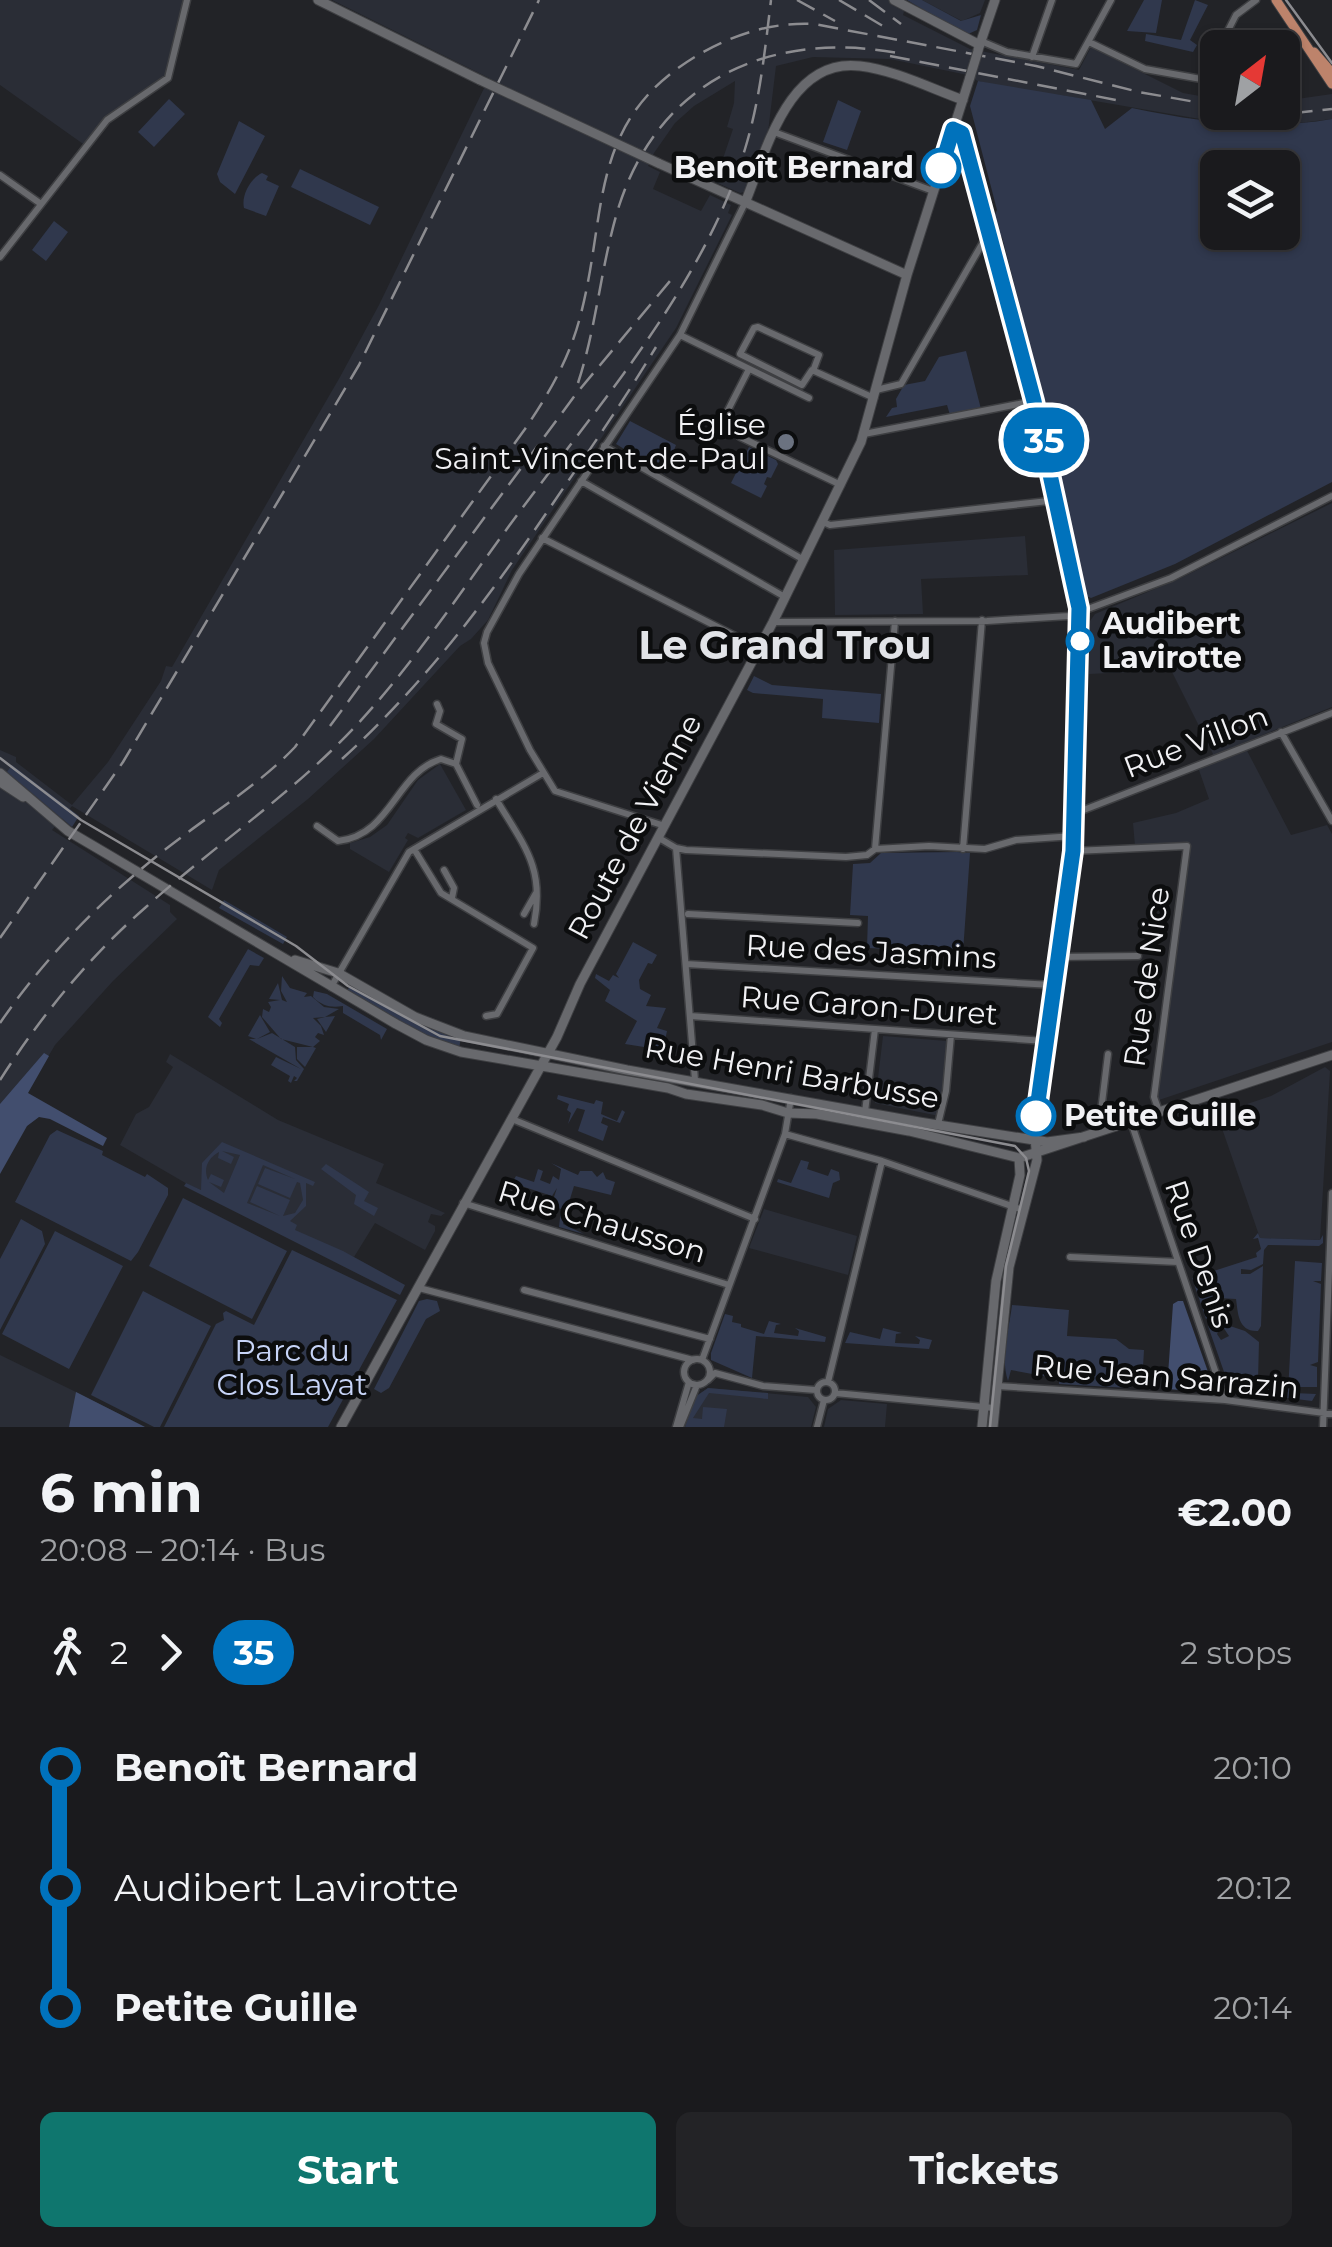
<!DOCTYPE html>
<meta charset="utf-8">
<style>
:root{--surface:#1a1a1d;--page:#232326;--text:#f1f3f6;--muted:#9fa1a4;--line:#38383b;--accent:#0f766e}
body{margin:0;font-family:Montserrat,sans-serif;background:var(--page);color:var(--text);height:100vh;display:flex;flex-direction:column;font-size:38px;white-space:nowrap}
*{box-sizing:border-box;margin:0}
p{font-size:32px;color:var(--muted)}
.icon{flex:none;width:55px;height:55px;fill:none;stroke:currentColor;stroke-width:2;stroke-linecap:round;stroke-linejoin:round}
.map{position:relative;height:1427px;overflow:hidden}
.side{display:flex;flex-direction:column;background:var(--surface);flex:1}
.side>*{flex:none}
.badge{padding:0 20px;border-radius:32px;font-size:35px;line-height:65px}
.needle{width:65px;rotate:31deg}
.tools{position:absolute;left:1200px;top:30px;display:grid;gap:20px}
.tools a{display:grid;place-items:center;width:100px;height:100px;border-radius:15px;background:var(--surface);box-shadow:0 2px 8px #0004,0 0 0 2px var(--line);font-size:50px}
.map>.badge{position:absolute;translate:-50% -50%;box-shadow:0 0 0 5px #fff}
.legs{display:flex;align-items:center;gap:15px;height:110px;padding:0 40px;font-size:32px}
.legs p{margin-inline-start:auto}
.summary{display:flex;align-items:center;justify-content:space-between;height:170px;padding:0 40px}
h1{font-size:55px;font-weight:700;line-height:75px}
.button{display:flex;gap:20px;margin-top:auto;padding:20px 40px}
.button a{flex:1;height:115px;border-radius:15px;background:var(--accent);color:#fff;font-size:40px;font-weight:700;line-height:115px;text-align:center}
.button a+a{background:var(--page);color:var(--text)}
ul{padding:0 40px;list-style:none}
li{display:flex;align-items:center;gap:35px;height:120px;font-size:38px}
li i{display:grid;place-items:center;width:15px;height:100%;margin:0 12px;background:currentColor}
li i::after{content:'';width:25px;height:25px;margin:-12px;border:8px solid;border-radius:50%;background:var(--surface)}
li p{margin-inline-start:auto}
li:first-child i{background:linear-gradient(#0000 50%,currentColor 0)}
li:last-child i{background:linear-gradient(currentColor 50%,#0000 0)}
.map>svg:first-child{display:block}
</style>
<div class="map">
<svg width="1332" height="1427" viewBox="0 0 1332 1427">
<rect width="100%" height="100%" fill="#222327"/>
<!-- built -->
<path fill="#2a2d36" d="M0,0H187L168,78L107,120L86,146L0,85Z
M332,0H907L903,15L970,49L1079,70L1091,47L1183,93L1217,99L1218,112H1282L1283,101L1332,94V119L1291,124L1235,125L1060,95L1016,90L978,81L963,74L890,59L813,57L776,66L768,132L744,192L740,193L715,182L733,129L727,127L734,103L735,81L694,106L675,123L654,153L648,166L660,172L653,189L701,211L710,195L731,205L728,213L732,215L676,328L512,570L488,620L471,639L460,646L374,739L308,799L219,870L212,890L72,806L52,830L170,905V912L177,919L113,981L55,1045L0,1139V750L16,757V762L72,805L108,762L161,681L166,666L172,667L340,377L379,305L489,78Z
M922,0H985L980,13L962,21Z
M1332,503V707L1243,743L1291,835L1327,825L1332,834V1042L1156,1101L1190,844L1135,846L1133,823L1176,813L1209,799L1199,770L1213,754L1171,670L1089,674L1090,621L1095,614L1181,578Z
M1025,536L1028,575L921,579L923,614L835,615L834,550Z
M440,764L466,810L418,838L408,833L405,838L408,840L389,872L350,849V843L370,837L387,825L418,780Z
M883,1036L947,1041L939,1116L875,1103Z
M170,1054L278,1120L384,1164L376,1183L445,1213L441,1216L431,1214L428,1222L435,1226V1231L425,1250L375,1223L354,1257L189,1185L120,1145L136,1114L149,1107L173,1067L166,1062Z
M1325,1067L1330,1071L1320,1240L1260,1238L1217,1114L1271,1096Z
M764,1209L857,1236L848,1275L749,1248Z
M0,1355L76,1392L145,1427H0Z
M708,1388L808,1397L816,1407L811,1427H685L695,1397Z
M841,1400L887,1404L885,1427H824L828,1409Z"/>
<!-- green -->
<path fill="#30384d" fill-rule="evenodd" d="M907,0H922L961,21L981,15L977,30L966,35Z
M1144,0H1162L1156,33L1127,31Z
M1195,0L1208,5L1190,40L1197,45L1193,52L1145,41L1146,34L1181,40Z
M978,81L1091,100L1105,129L1132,108C1200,122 1263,131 1332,119V482L1175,564L1091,598L1086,596L1045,403L1002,237L995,232L993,218L997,210L970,106ZM1218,168H1282V232H1218Z
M169,99L185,114L154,147L138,132Z
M838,100L861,111L847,150L823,142Z
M239,121L265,136L235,194L220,182L217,174Z
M300,169L379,207L370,225L291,187Z
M262,173L268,176L266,180L279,186L266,216L244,208C241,195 251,178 262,173Z
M54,221L68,232L46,261L32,250Z
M966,351L981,409L950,415L947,405L886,417L892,408L897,407L896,399L904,385L925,381L939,357Z
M630,421L676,445L665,474L616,444Z
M749,447L776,460L778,464L771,478L767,477L764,484L767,486L761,498L731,483Z
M754,676L772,685L881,694L879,723L822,718L823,699L753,693L747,690Z
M12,765L79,816L72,827L7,772Z
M957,852L970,853L963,952L867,948L868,916L850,915L853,864L870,863L881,853Z
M224,900L287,937L283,944L219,908Z
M633,942L657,955L652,964L648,963L639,980L640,989L651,995L646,1006L666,1008L657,1028L667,1031L663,1050L625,1044L637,1021L605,1001L610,990L595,978L596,974L609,981L613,975L619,978L616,974Z
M248,949L264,958L259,966L250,965L219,1019L222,1023L220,1027L208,1017Z
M282,976L290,988L307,993L304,997L311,996L324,1007L339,1009L325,1017L335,1016L326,1032L317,1019L325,1017L313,1018L321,1026L324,1035L318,1033L315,1037L320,1041L313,1047L316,1048L305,1067L297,1059V1047H313L281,1039L262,1017L263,1009L269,1012L271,1007L268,1002L280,1000L269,999L278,983L282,1000L287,1002L281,991Z
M351,984L461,1037L459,1049L438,1042L346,993Z
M314,991L327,994L387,1029L381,1040L380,1035L343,1013V1006C331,1008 322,1006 313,997Z
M260,1015L270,1032L257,1039L272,1033L295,1047L296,1060L304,1069L297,1081H294L297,1078L294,1076L291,1083L288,1081L290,1076L271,1065L276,1057L301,1069L249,1039H256L248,1036Z
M558,1095L594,1104L596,1100L603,1102L601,1114L617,1121L622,1110L625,1112L620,1123L603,1117L601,1123L608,1126L603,1141L578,1131L585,1110L577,1108L568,1124L571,1113L567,1110L569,1104L557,1099Z
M57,1130L103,1151L102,1155L145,1177L147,1174L168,1188V1195L138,1252L131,1261L15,1202L50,1135Z
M222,1142L315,1182L313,1186L306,1183V1206L290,1221L297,1225L295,1230L343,1251L405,1285L400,1295L184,1186L186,1183L201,1190L202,1163ZM222,1151L240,1155L224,1193L209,1182L221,1187L224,1180L211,1174L208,1180C203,1168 208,1158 219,1152L218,1158L231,1164L234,1157ZM263,1165L295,1179L265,1168L258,1184L290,1198L297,1182L300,1183L303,1200L295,1213L283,1216L290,1200L257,1186L250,1202L280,1216L247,1203Z
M801,1160L809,1162L807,1169L828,1176L831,1169L839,1172L840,1180L833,1183L829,1198L777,1182L778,1179L791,1183Z
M551,1163L578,1175L580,1171H592L597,1177L603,1172L606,1179L615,1182L611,1195L574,1186L570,1199L579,1202L577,1208L572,1207L567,1211L563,1224L584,1234L559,1227L561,1209L551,1206L557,1188L552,1196L512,1183L516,1176L534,1182L538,1169L543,1171L540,1180L550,1184L553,1176L559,1180L561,1169Z
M326,1164L369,1192L364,1201L378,1208L374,1216L354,1204L356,1195L321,1169Z
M183,1198L287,1251L252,1319L149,1266Z
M21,1219L42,1231L45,1244L0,1330V1259Z
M55,1231L123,1266L69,1369L2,1334Z
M1258,1233L1260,1238L1320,1240L1323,1235V1243L1319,1246L1268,1245L1264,1250L1263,1264L1251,1270L1241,1269V1274H1250L1263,1266L1261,1326L1258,1331C1238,1332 1238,1313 1236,1299L1218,1298L1217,1313L1206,1319L1192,1278L1257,1257L1256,1253L1261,1249L1258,1238L1253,1239Z
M292,1250L397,1300L328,1427H164L216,1324L224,1320L223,1313L226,1311L254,1325Z
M1295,1261L1322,1263L1321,1281H1313L1321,1284L1318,1362L1310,1365L1317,1367V1387H1294V1393L1316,1394L1312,1401L1248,1393L1262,1383L1270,1384V1391L1288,1392Z
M143,1291L211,1326L160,1427H154L91,1395Z
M427,1299L437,1301L440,1311L426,1319L389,1388L381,1393L374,1389L419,1301Z
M1012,1305L1069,1310L1067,1336L1116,1339L1129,1349L1144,1350L1142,1384L1134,1383L1130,1388L1059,1384V1379L1011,1370L1008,1381C1000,1357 1009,1330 1012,1305Z
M725,1314L733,1316L732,1322L741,1324V1327L764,1334L769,1321L781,1324L776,1325L774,1333L798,1336L799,1331L795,1328L826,1337L825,1342L756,1336L752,1378L711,1360V1353Z
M1212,1323L1221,1326L1217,1334L1221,1340L1229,1336L1223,1327L1224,1324L1245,1331L1259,1342L1258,1380L1241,1392L1230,1389L1208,1326Z
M883,1328L902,1333L896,1334L895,1343L919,1344L920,1340L915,1336L932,1340L929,1349L845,1343L850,1332L880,1339Z
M708,1388L768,1393V1399L709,1393L693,1418L702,1419L703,1407L727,1409L724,1427H685L695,1397Z"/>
<!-- forest -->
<path fill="#424e6e" d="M44,1053L49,1056L28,1093L107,1138L103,1146L50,1119L39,1117L27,1126L0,1174V1104Z
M1178,1301H1183L1213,1386L1208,1392L1167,1389L1173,1304Z
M76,1392L145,1427H69Z"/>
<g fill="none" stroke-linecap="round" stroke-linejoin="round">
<defs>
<path id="street" d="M981,41L1007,52L1076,64L1111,0
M1089,42L1145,69L1218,82
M1219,48L1236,15L1256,0
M1032,57L1052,0
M1211,82L1218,51
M774,132L933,191
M0,175L41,204
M0,257L107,120L168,78L187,0
M680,335L809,398
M749,369L726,414L727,423L740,437L841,485
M813,371L819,355L758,327L754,328L740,354L802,385L812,370L874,398
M876,390L901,384L989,232
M864,434L1034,401
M604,446L804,560
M581,481L785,597
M823,522L830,525L1058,500
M542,538L759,648
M773,622L987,621L1069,616L1171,578L1332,496
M1281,732L1332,821
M456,764L477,805
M496,799C524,846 545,867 534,924
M1076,813L1332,713
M317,826L338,841C392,835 395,773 441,759L456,764L462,739L436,724L440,711L437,704
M665,826L555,791L530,750L488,663L484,643L487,632L519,574L680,335L745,203
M659,838L676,848L686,850L846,857L867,855L875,849L929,846L985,849L1016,840L1074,836
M676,848L695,1080
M414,849L441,893L533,948L497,1014L486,1016
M875,849L895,621
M963,849L982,620
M1073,851L1187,846L1154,1097L1159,1111
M444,870L454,888L452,898
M524,914L536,893
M688,914L858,923
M1057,957L1138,956
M686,964L1053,985
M331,987L409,852L543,773
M690,1016L1045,1041
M865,1112L875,1029
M512,1119L755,1219
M939,1120L946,1091L951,1035
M1131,1122L1225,1400
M1102,1130L1100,1119L1108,1054
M785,1134L882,1161L1023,1210
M463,1203L729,1285
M1070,1257L1178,1262
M419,1288L693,1360
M524,1290L710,1339
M684 1372a13 13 0 1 1 26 0a13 13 0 1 1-26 0Z
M702,1360L785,1134L791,1098
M708,1380L715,1373L763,1386L816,1390
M817 1391a9 9 0 1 1 18 0a9 9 0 1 1-18 0Z
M828,1382L882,1161
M997,1386L1225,1400L1332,1414
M835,1393L994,1408
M676,1427L689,1382
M680,1427L697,1385
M817,1427L824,1400
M1323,1427L1332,1193"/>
<path id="secondary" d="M318,0L480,80
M894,0L980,45
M978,50L995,0
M953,129L961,133L970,154L1034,401L1079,608L1073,851L1034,1127L1037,1160L1009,1267L993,1427
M658,163L907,275
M745,203C766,152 788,57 860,66C894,70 930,88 963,100
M0,773L68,831L396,1024L426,1040L461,1052L668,1088L686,1094L762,1105L788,1113L817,1114L909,1131L1019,1158
M0,782L23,797
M295,960L338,973L415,1017L464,1036L627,1070L919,1122L1047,1142L1084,1137
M1019,1158L1332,1055
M341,1427L557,1037L580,984L773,622L861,442L907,275L970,77
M982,1427L996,1281L1020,1175L1019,1158"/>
<path id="primary" d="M1276,0L1332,84
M1314,52L1332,73"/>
</defs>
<!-- street casing -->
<use href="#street" stroke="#3e3f42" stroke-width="9"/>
<!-- secondary casing -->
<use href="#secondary" stroke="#3e3f42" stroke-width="11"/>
<!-- primary casing -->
<use href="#primary" stroke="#3e3f42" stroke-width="11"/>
<!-- street -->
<use href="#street" stroke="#68696d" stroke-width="6"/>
<!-- secondary -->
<use href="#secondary" stroke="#68696d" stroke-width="9"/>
<!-- primary -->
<use href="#primary" stroke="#bd836b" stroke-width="9"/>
<!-- tram -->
<path stroke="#8c8c90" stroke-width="2.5" d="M1286,0L1332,63
M0,758L81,820L296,946L348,986L440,1036L1015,1146L1026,1158L1029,1171L1006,1266L990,1427"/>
<!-- rail -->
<path stroke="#8c8c90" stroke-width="2.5" stroke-dasharray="20 10" stroke-linecap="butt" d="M797,0L835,21
M839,0L888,29
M869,0L901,24
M890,56L1116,100
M1203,113L1258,117L1332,109
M578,383C597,325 601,264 619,206C661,76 776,29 903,54
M330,726L576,394L670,281
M342,759C430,679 498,585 564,487C596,441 627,395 656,347
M0,938L123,762L359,365L539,0
M0,1023C48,953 108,893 175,842C215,811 260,784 295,747L525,429C548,395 568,361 579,321C609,213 585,122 698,55C735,34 771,22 814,24L1036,66L1139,92L1218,106
M0,1080C41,1016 89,957 146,907C206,853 273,807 331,751C400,685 453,602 509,526C594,410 703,288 745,149C760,100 765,50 771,0"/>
<defs>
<path id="secondary-bridge" d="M970,77L978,51
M480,80L658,163"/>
</defs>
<!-- secondary-bridge casing -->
<use href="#secondary-bridge" stroke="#3e3f42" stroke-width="11" stroke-linecap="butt"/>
<!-- secondary-bridge -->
<use href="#secondary-bridge" stroke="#68696d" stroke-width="9"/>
</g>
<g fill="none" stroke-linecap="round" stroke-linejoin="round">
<defs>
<path id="line-1" d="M941,168L953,129L962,133L1034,401L1079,608L1073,851L1036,1116"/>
</defs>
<!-- line-1 casing -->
<use href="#line-1" stroke="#fff" stroke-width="22"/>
<!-- line-1 -->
<use href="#line-1" stroke="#0072bc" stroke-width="15"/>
</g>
<!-- markers -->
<g fill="#fff" stroke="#0072bc" stroke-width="5">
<circle cx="941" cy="168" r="18"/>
<circle cx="1080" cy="641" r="12"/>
<circle cx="1036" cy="1116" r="18"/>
</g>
<circle fill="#6b7280" stroke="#0c0d0e" stroke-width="4" cx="786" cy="442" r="10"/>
<g text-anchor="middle" stroke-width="9" stroke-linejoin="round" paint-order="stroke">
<!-- stop labels -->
<g font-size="30" font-weight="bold" fill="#f1f1f4" stroke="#0c0d0e" text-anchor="start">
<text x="914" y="178" text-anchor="end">Benoît Bernard</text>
<text x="1102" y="634">Audibert<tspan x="1102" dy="34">Lavirotte</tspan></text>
<text x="1064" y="1126">Petite Guille</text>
</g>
<!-- poi labels -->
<g font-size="30" fill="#f1f1f4" stroke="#0c0d0e" text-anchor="end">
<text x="766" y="435">Église<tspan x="766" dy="34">Saint-Vincent-de-Paul</tspan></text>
</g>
<!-- street labels -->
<g font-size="30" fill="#f1f1f4" stroke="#0c0d0e">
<text transform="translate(1196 742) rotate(-21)" y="10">Rue Villon</text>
<text transform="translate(635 827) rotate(-62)" y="10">Route de Vienne</text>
<text transform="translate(871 952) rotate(3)" y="10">Rue des Jasmins</text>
<text transform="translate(1147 977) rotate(-82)" y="10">Rue de Nice</text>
<text transform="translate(869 1006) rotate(4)" y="10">Rue Garon-Duret</text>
<text transform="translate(792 1073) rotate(10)" y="10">Rue Henri Barbusse</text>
<text transform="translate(602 1222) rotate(17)" y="10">Rue Chausson</text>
<text transform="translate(1199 1254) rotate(71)" y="10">Rue Denis</text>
<text transform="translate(1166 1377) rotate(5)" y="10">Rue Jean Sarrazin</text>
</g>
<!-- park labels -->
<g font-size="30" fill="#c7d4f7" stroke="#0c0d0e">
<text x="292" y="1361">Parc du<tspan x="292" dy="34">Clos Layat</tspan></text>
</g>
<!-- district labels -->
<g font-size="40" font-weight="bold" fill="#e2e4e8" stroke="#0c0d0e">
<text x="785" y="659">Le Grand Trou</text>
</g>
</g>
</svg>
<div class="tools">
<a><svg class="needle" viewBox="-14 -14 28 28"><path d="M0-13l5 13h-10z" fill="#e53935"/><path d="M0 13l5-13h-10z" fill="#9fa1a4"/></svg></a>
<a><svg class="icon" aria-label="layers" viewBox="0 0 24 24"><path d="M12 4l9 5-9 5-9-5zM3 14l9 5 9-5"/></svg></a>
</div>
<b class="badge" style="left:1044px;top:440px;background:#0072bc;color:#fff">35</b>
</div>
<section class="side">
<div class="summary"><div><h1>6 min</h1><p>20:08 – 20:14 · Bus</p></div><b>€2.00</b></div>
<div class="legs"><svg class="icon" aria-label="walk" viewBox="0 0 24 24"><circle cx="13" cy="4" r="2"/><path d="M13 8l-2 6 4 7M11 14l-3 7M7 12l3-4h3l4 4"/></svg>2<svg class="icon" aria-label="forward" viewBox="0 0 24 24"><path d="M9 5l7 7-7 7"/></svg><b class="badge" style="background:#0072bc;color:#fff">35</b><p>2 stops</p></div>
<ul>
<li><i style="color:#0072bc"></i><b>Benoît Bernard</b><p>20:10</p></li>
<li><i style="color:#0072bc"></i><span>Audibert Lavirotte</span><p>20:12</p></li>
<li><i style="color:#0072bc"></i><b>Petite Guille</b><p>20:14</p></li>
</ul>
<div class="button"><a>Start</a><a>Tickets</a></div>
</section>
